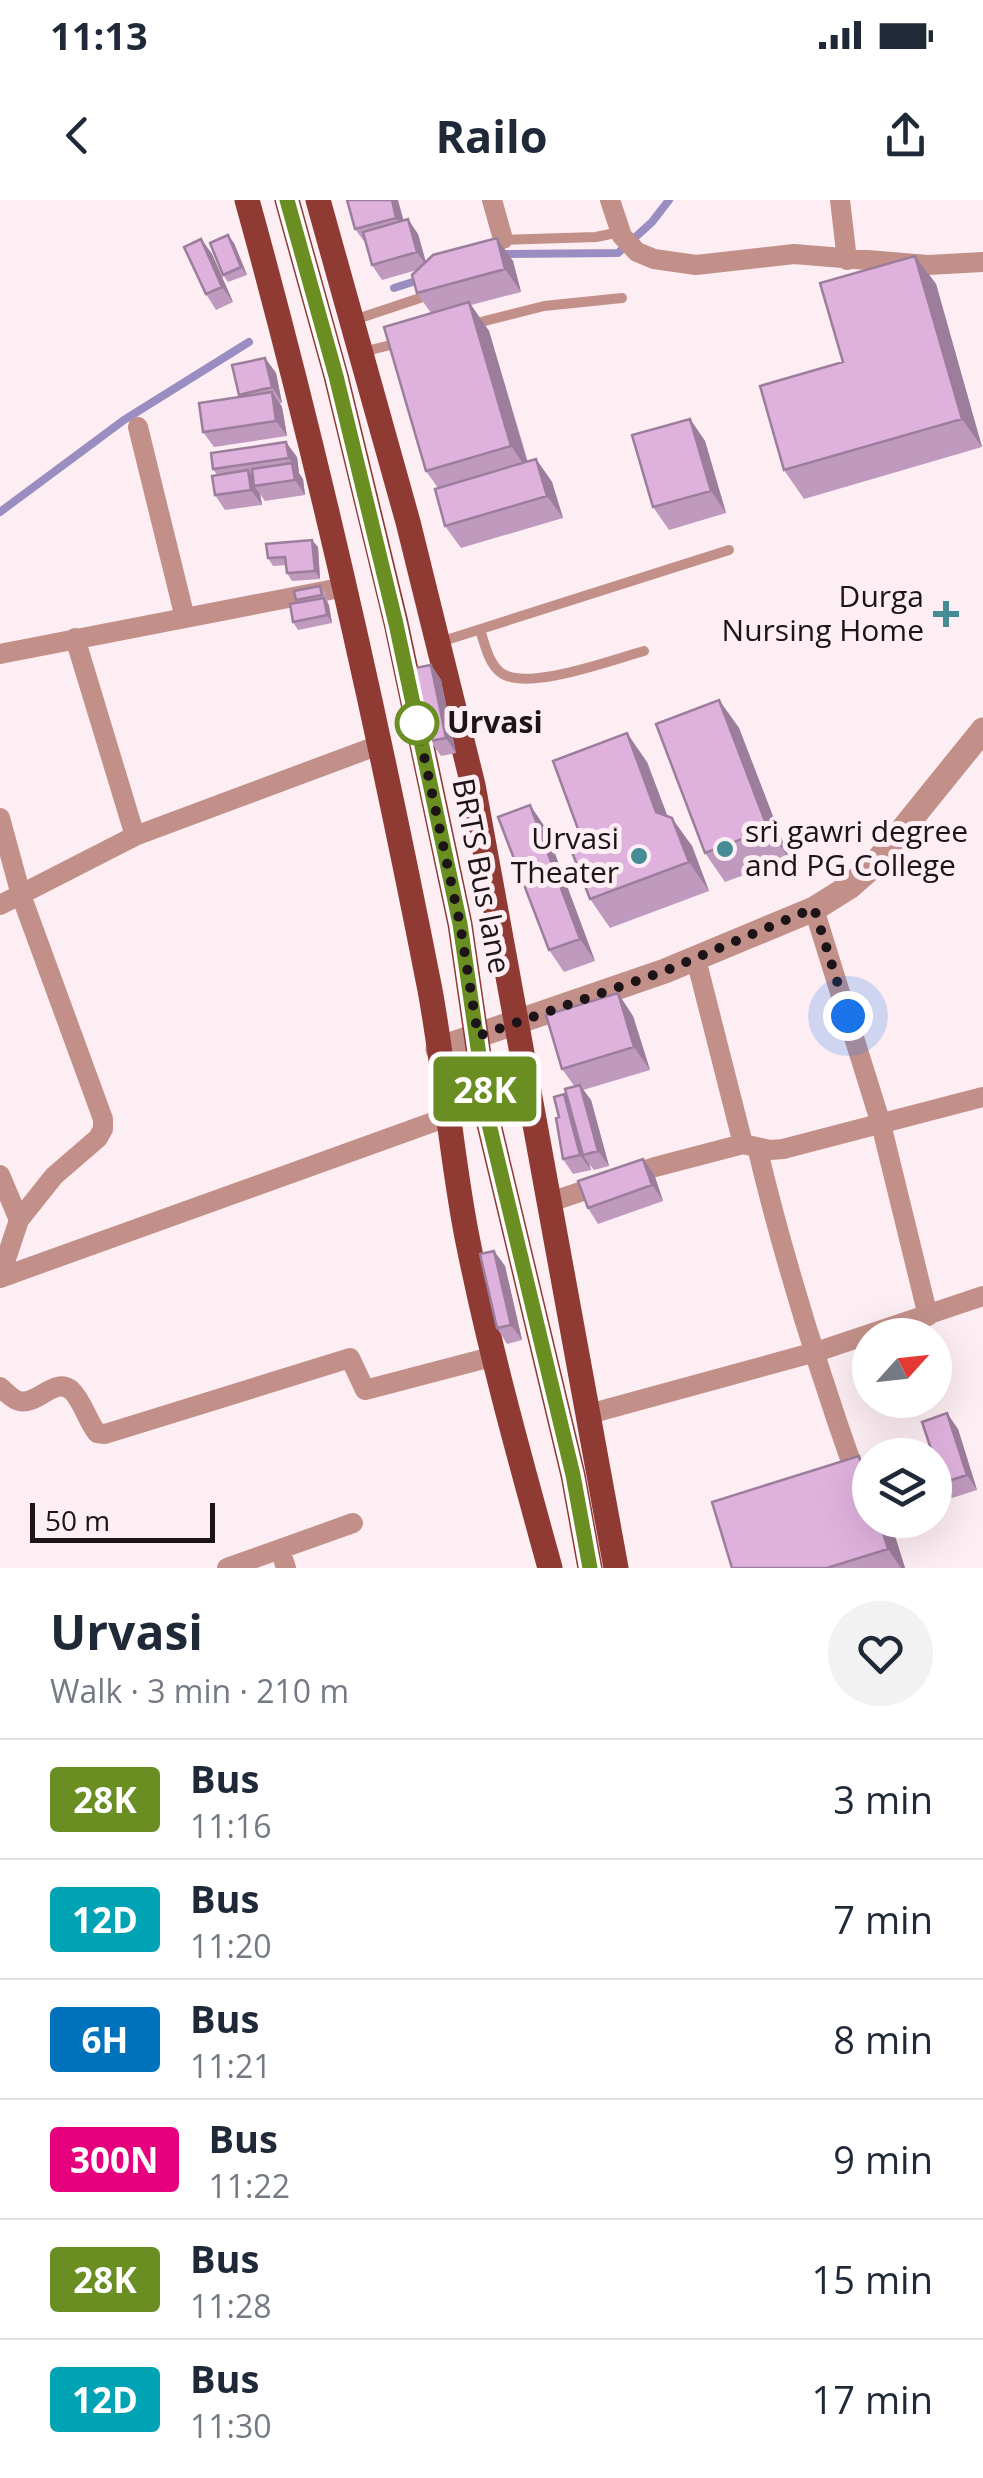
<!DOCTYPE html>
<meta charset="utf-8">
<style>
:root{--surface:#fff;--page:#f2f2f3;--text:#1f2937;--muted:#747a83;--line:#e0e1e3}
body{margin:0;font-family:"Open Sans",sans-serif;background:var(--page);color:var(--text);height:100vh;display:flex;flex-direction:column;font-size:38px;white-space:nowrap}
*{box-sizing:border-box;margin:0}
p{font-size:32px;color:var(--muted)}
.icon{flex:none;width:55px;height:55px;fill:none;stroke:currentColor;stroke-width:2;stroke-linecap:round;stroke-linejoin:round}
.map{position:relative;height:1368px;overflow:hidden}
.drawer{display:flex;flex-direction:column;background:var(--surface);flex:1}
.drawer>*{flex:none}
.badge{padding:0 20px;border-radius:8px;font-size:35px;line-height:65px}
.needle{width:65px;rotate:63deg}
.tools{position:absolute;left:852px;top:1118px;display:grid;gap:20px}
.tools a{display:grid;place-items:center;width:100px;height:100px;border-radius:50%;background:var(--surface);box-shadow:0 10px 40px #0002;font-size:50px}
.scale{position:absolute;left:30px;bottom:25px;width:185px;box-sizing:border-box;padding-left:10px;border:5px solid #1c1417;border-top:0;font-size:28px;line-height:35px;white-space:nowrap;color:#1c1417;-webkit-text-stroke:8px #fdeef3;paint-order:stroke}
.you{position:absolute;width:50px;height:50px;margin:-25px;border:8px solid #fff;border-radius:50%;background:#1a73e8;box-shadow:0 0 0 15px #1a73e833}
.map>.badge{position:absolute;translate:-50% -50%;box-shadow:0 0 0 5px #fff}
.round{display:grid;place-items:center;flex:none;width:105px;height:105px;border-radius:52px;background:var(--page)}
.head{display:flex;align-items:center;justify-content:space-between;height:170px;padding:0 50px}
h1{font-size:48px;font-weight:700;line-height:75px}
ul{padding:0;list-style:none}
li{display:flex;align-items:center;gap:30px;height:120px;padding:0 50px;border-top:2px solid var(--line)}
li div{flex:1}
li b{display:block;font-size:38px}
li em{font-style:normal}
li .badge{min-width:110px;font-weight:700;text-align:center}
.status{display:flex;justify-content:space-between;align-items:center;height:70px;padding:0 50px;background:var(--surface);direction:ltr}
.status svg{height:28px;fill:currentColor}
header{display:flex;justify-content:space-between;align-items:center;height:130px;padding:0 50px;background:var(--surface);font-size:45px;font-weight:700}
.map>svg:first-child{display:block}
</style>
<div class="status"><b>11:13</b><svg viewBox="0 0 49 12"><path d="M0 12V9h3v3zM5 12V6h3v6zM10 12V3h3v9zM15 12V0h3v12zM26 1h20v11H26zM47 4h2v5h-2z"/></svg></div>
<header><svg class="icon" aria-label="back" viewBox="0 0 24 24"><path d="M15 5l-7 7 7 7"/></svg>Railo<svg class="icon" aria-label="share" viewBox="0 0 24 24"><path d="M12 15V3M7 8l5-5 5 5M5 13v7h14v-7"/></svg></header>
<div class="map">
<svg width="983" height="1368" viewBox="0 0 983 1368">
<rect width="100%" height="100%" fill="#fdeef3"/>
<g fill="none" stroke-linecap="round" stroke-linejoin="round">
<!-- stream -->
<path stroke="#9a8dc1" stroke-width="8" d="M502,54L618,53L652,22L669,0
M394,88L422,79
M0,312L124,220L249,142"/>
<!-- service -->
<path stroke="#c29089" stroke-width="10" d="M501,40L596,37L620,32
M354,120L420,98L430,90
M469,125L544,106L622,98
M362,152L399,143
M480,430C485,444 488,462 500,472C524,493 614,459 644,451
M440,442L729,350"/>
<!-- minor -->
<path stroke="#c29089" stroke-width="20" d="M492,0L503,39
M610,0L622,36L637,52L654,59L696,65L794,54L928,65L983,62
M840,0L847,60
M138,227L185,418
M75,438L135,636
M0,454L345,387
M0,618L21,695L103,919V929L98,938L54,976L19,1020
M0,705L135,636L379,545
M814,709L881,924L928,1116
M696,759L743,944
M757,947C784,1060 818,1169 857,1279
M0,975L19,1020L0,1077
M550,1002L655,967L743,944L770,950L783,949L983,897
M0,1078L486,903
M0,1187C6,1192 12,1199 19,1201C37,1206 56,1175 72,1191C83,1202 87,1220 97,1233L105,1234L350,1158L365,1190L495,1156
M589,1214L819,1151L983,1096
M280,1349L286,1368
M227,1368L353,1323"/>
<!-- tertiary -->
<path stroke="#c29089" stroke-width="25" d="M438,849L665,771L814,709L849,687L874,665L983,530"/>
<!-- primary -->
<path stroke="#8f3a33" stroke-width="25" d="M247,0C319,260 378,525 430,790C445,872 451,955 467,1037C489,1148 520,1259 550,1368
M287,0L336,176L396,423L460,724L489,924L573,1275L590,1368
M318,0L408,322L473,585L616,1368"/>
</g>
<!-- wall -->
<path fill="#c099bf" d="M347,0L404,20L418,34L426,62L497,38L513,61L521,92L471,105L489,131L528,262L536,259L552,282L563,318L461,348L445,326L438,288L426,271L431,113L417,93V70L382,80L372,65L366,44L355,29Z
M201,39L212,54L233,102L216,110L206,94Z
M234,43L247,75L228,82L223,75Z
M915,56L936,84L982,247L804,299L784,270L843,162Z
M265,158L276,173L282,203H280L282,207L287,236L214,247L203,232L240,197L239,195Z
M690,219L705,241L726,313L669,330L653,307Z
M297,257L299,273L303,279L305,295L265,301L260,294L262,305L225,310L215,295L217,275L213,269Z
M318,347L320,379L292,381L287,373L286,365L273,366L268,358Z
M320,386L326,393L332,423L298,430L293,422L298,403L296,400Z
M431,465L441,480L456,553L441,556L430,541Z
M719,500L739,528L789,658L725,682L705,653Z
M647,562L667,616L692,646L709,691L610,728L590,699Z
M545,627L595,761L564,772L549,750Z
M633,816L650,870L583,890L591,900L609,966L594,970L589,964L591,970L573,974L563,959L559,917L564,894L568,900L575,887L562,869Z
M643,959L654,974L663,1001L598,1024L588,1008Z
M494,1051L505,1066L522,1140L507,1144L497,1128Z
M958,1229L977,1290L952,1298L942,1283Z
M859,1256L870,1272V1320H890L905,1368H732Z"/>
<!-- shaded-wall -->
<path fill="#9c7d9b" d="M392,0H398L407,33L396,18Z
M408,19L418,34L427,67L417,52Z
M228,35L234,43L247,75L241,67Z
M497,38L513,61L521,92L505,69Z
M201,39L212,54L233,102L222,87Z
M915,56L936,84L982,247L962,219Z
M469,102L489,131L531,275L511,246Z
M265,158L276,173L282,203L272,187Z
M272,192L282,207L287,236L276,221Z
M690,219L705,241L726,313L711,291Z
M286,242L297,257L299,273L289,258Z
M536,259L552,282L563,318L547,296Z
M292,263L303,279L305,295L295,280Z
M248,270L259,285L254,286L260,294L262,305L251,290Z
M312,340L318,347L320,379L315,371Z
M324,398L329,405L332,423L327,415Z
M431,465L441,480L456,553L446,538Z
M719,500L739,528L789,658L768,629Z
M627,533L647,562L677,641L656,612Z
M530,605L545,627L595,761L580,739Z
M672,618L692,646L709,691L689,662Z
M618,793L633,816L650,870L634,847Z
M580,885L591,900L609,966L598,951Z
M564,894L575,909L583,955L589,964L591,970L580,955Z
M643,959L654,974L663,1001L652,985Z
M494,1051L505,1066L522,1140L511,1125Z
M947,1213L958,1229L977,1290L967,1275Z
M859,1256L870,1272V1292Z
M879,1320H890L905,1368H901L888,1349Z"/>
<!-- building -->
<path fill="#dfb2de" stroke="#9c7d9b" stroke-width="2.5" d="M347,0H392L396,18L355,29Z
M408,19L417,52L372,65L363,32Z
M228,35L241,67L223,75L210,43Z
M497,38L505,69L417,93L412,75L433,55Z
M201,39L222,87L206,94L184,47Z
M915,56L962,219L784,270L760,186L843,162L820,83Z
M469,102L511,246L426,271L384,127Z
M265,158L272,187L239,195L232,165Z
M272,192L276,221L203,232L199,203Z
M690,219L711,291L653,307L632,235Z
M286,242L289,258L213,269L211,253Z
M536,259L547,296L445,326L435,289Z
M292,263L295,280L254,286L252,269Z
M248,270L251,290L215,295L212,276Z
M312,340L315,371L287,373L285,357L268,358L266,344Z
M320,386L322,395L296,400L294,391Z
M324,398L327,415L293,422L290,404Z
M431,465L446,538L430,541L415,468Z
M719,500L768,629L705,653L656,524Z
M627,533L656,612L672,618L689,662L590,699L572,652L581,637L553,561Z
M530,605L580,739L549,750L498,617Z
M618,793L634,847L562,869L546,815Z
M580,885L598,951L583,955L565,889Z
M564,894L580,955L563,959L556,918L559,917L554,897Z
M643,959L652,985L588,1008L578,981Z
M494,1051L511,1125L497,1128L480,1054Z
M947,1213L967,1275L942,1283L935,1262V1255H933L922,1222Z
M859,1256L870,1292V1320H879L888,1349L827,1368H732L712,1302Z"/>
<g fill="none" stroke-linecap="round" stroke-linejoin="round">
<defs>
<path id="line" d="M287,0L336,176L396,424L460,724L489,924L573,1275L590,1368"/>
</defs>
<!-- line casing -->
<use href="#line" stroke="#fff" stroke-width="22"/>
<!-- line -->
<use href="#line" stroke="#6b8e23" stroke-width="15"/>
<!-- walk -->
<path stroke="#1c1417" stroke-width="10" stroke-dasharray="0 18" d="M417,523L460,724L478,836L665,771L814,708L848,816"/>
</g>
<!-- markers -->
<g fill="#458c94" stroke="#fdeef3" stroke-width="4">
<path d="M941 399h10v10h10v10h-10v10h-10v-10h-10v-10h10z"/>
<circle cx="725" cy="649" r="10"/>
<circle cx="639" cy="656" r="10"/>
</g>
<circle fill="#fff" stroke="#6b8e23" stroke-width="5" cx="417" cy="523" r="20"/>
<g text-anchor="middle" stroke-width="10" stroke-linejoin="round" paint-order="stroke">
<!-- poi labels -->
<g font-size="30" fill="#1c1417" stroke="#fdeef3" text-anchor="end">
<text x="924" y="407">Durga<tspan x="924" dy="34">Nursing Home</tspan></text>
<text x="745" y="642" text-anchor="start">sri gawri degree<tspan x="745" dy="34">and PG College</tspan></text>
<text x="619" y="649">Urvasi<tspan x="619" dy="34">Theater</tspan></text>
</g>
<!-- stop labels -->
<g font-size="30" font-weight="bold" fill="#1c1417" stroke="#fdeef3" text-anchor="start">
<text x="447" y="533">Urvasi</text>
</g>
<!-- street labels -->
<g font-size="30" fill="#1c1417" stroke="#fdeef3">
<text transform="translate(481 676) rotate(79)" y="10">BRTS Bus lane</text>
</g>
</g>
</svg>
<div class="tools">
<a><svg class="needle" viewBox="-14 -14 28 28"><path d="M0-13l5 13h-10z" fill="#e53935"/><path d="M0 13l5-13h-10z" fill="#747a83"/></svg></a>
<a><svg class="icon" aria-label="layers" viewBox="0 0 24 24"><path d="M12 4l9 5-9 5-9-5zM3 14l9 5 9-5"/></svg></a>
</div>
<div class="scale">50 m</div>
<div class="you" style="left:848px;top:816px"></div>
<b class="badge" style="left:485px;top:889px;background:#6b8e23;color:#fff">28K</b>
</div>
<section class="drawer">
<div class="head"><div><h1>Urvasi</h1><p>Walk · 3 min · 210 m</p></div><a class="round"><svg class="icon" aria-label="heart" viewBox="0 0 24 24"><path d="M12 20l-8-8c-3-5 5-10 8-4 3-6 11-1 8 4z"/></svg></a></div>
<ul>
<li><span class="badge" style="background:#6b8e23;color:#fff">28K</span><div><b>Bus</b><p>11:16</p></div><em>3 min</em></li>
<li><span class="badge" style="background:#00a3b4;color:#fff">12D</span><div><b>Bus</b><p>11:20</p></div><em>7 min</em></li>
<li><span class="badge" style="background:#0072bc;color:#fff">6H</span><div><b>Bus</b><p>11:21</p></div><em>8 min</em></li>
<li><span class="badge" style="background:#e6007e;color:#fff">300N</span><div><b>Bus</b><p>11:22</p></div><em>9 min</em></li>
<li><span class="badge" style="background:#6b8e23;color:#fff">28K</span><div><b>Bus</b><p>11:28</p></div><em>15 min</em></li>
<li><span class="badge" style="background:#00a3b4;color:#fff">12D</span><div><b>Bus</b><p>11:30</p></div><em>17 min</em></li>
</ul>
</section>
